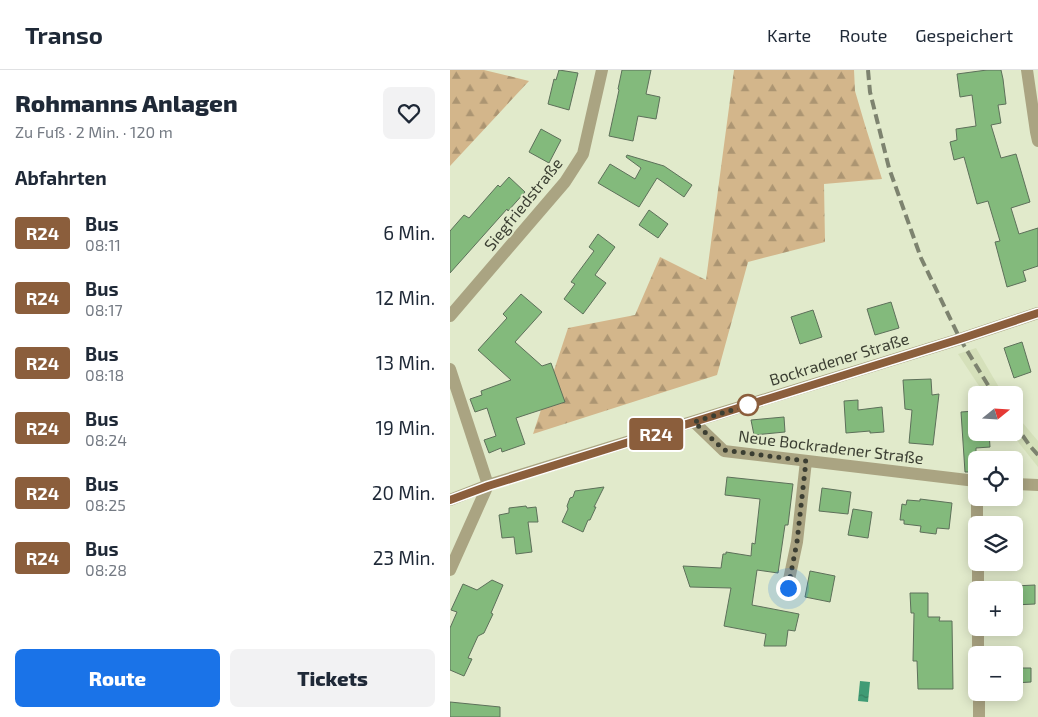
<!DOCTYPE html>
<html lang="de">
<meta charset="utf-8">
<style>
:root{--surface:#fff;--page:#f2f2f3;--text:#1f2937;--muted:#747a83;--line:#e0e1e3;--accent:#1a73e8}
body{margin:0;font-family:"Exo 2",sans-serif;background:var(--page);color:var(--text);height:100vh;display:flex;flex-direction:column;font-size:19px;white-space:nowrap}
*{box-sizing:border-box;margin:0}
p{font-size:16px;color:var(--muted)}
.icon{flex:none;width:28px;height:28px;fill:none;stroke:currentColor;stroke-width:2;stroke-linecap:round;stroke-linejoin:round}
.map{position:relative;flex:1;overflow:hidden}
.drawer{display:flex;flex-direction:column;background:var(--surface);width:450px}
.drawer>*{flex:none}
.badge{padding:0 10px;border-radius:4px;font-size:18px;line-height:32px}
.needle{width:32px;rotate:72deg}
.buttons{position:absolute;left:518px;top:316px;display:grid;gap:10px}
.buttons a{display:grid;place-items:center;width:55px;height:55px;border-radius:8px;background:var(--surface);box-shadow:0 2px 12px #0003;font-size:25px}
.you{position:absolute;width:25px;height:25px;margin:-12px;border:4px solid #fff;border-radius:50%;background:#1a73e8;box-shadow:0 0 0 8px #1a73e833}
.map>.badge{position:absolute;translate:-50% -50%;box-shadow:0 0 0 2px #fff}
h2{padding:0 15px;font-size:19px;line-height:45px}
.round{display:grid;place-items:center;flex:none;width:52px;height:52px;border-radius:8px;background:var(--page)}
.head{display:flex;align-items:center;justify-content:space-between;height:85px;padding:0 15px}
h1{font-size:24px;font-weight:800;line-height:38px}
.cta{display:flex;gap:10px;margin-top:auto;padding:10px 15px}
.cta a{flex:1;height:58px;border-radius:8px;background:var(--accent);color:#fff;font-size:20px;font-weight:800;line-height:58px;text-align:center}
.cta a+a{background:var(--page);color:var(--text)}
ul{padding:0;list-style:none}
li{display:flex;align-items:center;gap:15px;height:65px;padding:0 15px}
li div{flex:1}
li b{display:block;font-size:19px}
li em{font-style:normal}
li .badge{min-width:55px;font-weight:700;text-align:center}
header{display:flex;align-items:center;gap:30px;box-sizing:border-box;height:70px;padding:0 25px;background:var(--surface);border-bottom:1px solid var(--line)}
header strong{font-size:24px}
nav{display:flex;gap:28px;margin-inline-start:auto;font-size:18px}
main{display:flex;flex:1;min-height:0}
.map>svg:first-child{display:block}
</style>
<header>
<strong>Transo</strong>
<nav><a>Karte</a><a>Route</a><a>Gespeichert</a></nav>
</header>
<main>
<section class="drawer">
<div class="head"><div><h1>Rohmanns Anlagen</h1><p>Zu Fuß · 2 Min. · 120 m</p></div><a class="round"><svg class="icon" aria-label="heart" viewBox="0 0 24 24"><path d="M12 20l-8-8c-3-5 5-10 8-4 3-6 11-1 8 4z"/></svg></a></div>
<h2>Abfahrten</h2>
<ul>
<li><span class="badge" style="background:#8b5e3c;color:#fff">R24</span><div><b>Bus</b><p>08:11</p></div><em>6 Min.</em></li>
<li><span class="badge" style="background:#8b5e3c;color:#fff">R24</span><div><b>Bus</b><p>08:17</p></div><em>12 Min.</em></li>
<li><span class="badge" style="background:#8b5e3c;color:#fff">R24</span><div><b>Bus</b><p>08:18</p></div><em>13 Min.</em></li>
<li><span class="badge" style="background:#8b5e3c;color:#fff">R24</span><div><b>Bus</b><p>08:24</p></div><em>19 Min.</em></li>
<li><span class="badge" style="background:#8b5e3c;color:#fff">R24</span><div><b>Bus</b><p>08:25</p></div><em>20 Min.</em></li>
<li><span class="badge" style="background:#8b5e3c;color:#fff">R24</span><div><b>Bus</b><p>08:28</p></div><em>23 Min.</em></li>
</ul>
<div class="cta"><a>Route</a><a>Tickets</a></div>
</section>
<div class="map">
<svg width="588" height="647" viewBox="0 0 588 647">
<defs>
<pattern id="forest-firs" width="22" height="20" patternUnits="userSpaceOnUse" patternTransform="scale(1.25)"><rect width="22" height="20" fill="#d3b68b"/><path d="M5 1l3.5 6h-7zM16 11l3.5 6h-7z" fill="#ac9572"/></pattern>
<pattern id="water-ripples" width="26" height="14" patternUnits="userSpaceOnUse" patternTransform="scale(1.25)"><rect width="26" height="14" fill="#3f9b75"/><path d="M2 4q2-2 4 0t4 0M15 11q2-2 4 0t4 0" fill="none" stroke="#368061"/></pattern>
</defs>
<rect width="100%" height="100%" fill="#e1eacb"/>
<!-- built -->
<path fill="#d5e0ba" d="M526,278L550,319L554,325H535L508,284Z
M564,340L572,352L588,371V397L561,363L564,362Z"/>
<!-- forest -->
<path fill="url(#forest-firs)" d="M0,0H34L79,11L0,96Z
M284,0H404L405,21L415,55L432,109L374,114L375,172L298,192L267,305L83,364L118,258L185,245L210,187L256,210Z"/>
<!-- water -->
<path fill="url(#water-ripples)" d="M410,611L420,612L418,632L408,631Z"/>
<!-- building -->
<path fill="#83ba7c" stroke="#5d705a" d="M109,0L128,3L119,40L98,34L104,9L106,10Z
M172,0H201L196,24L210,27L206,49L188,46L183,71L159,66L169,20L168,19Z
M537,0H551L553,9L556,34L548,35L551,53L541,55L551,88L566,84L580,132L561,138L569,164L588,158V196L573,201L576,211L557,217L545,172L550,171L538,131L527,134L514,87L504,90L500,72L507,70L506,59L526,56L522,25L510,27L507,4Z
M91,59L111,70L99,93L79,82Z
M177,85L214,96L242,115L234,127L207,108L189,137L148,113L160,94L185,109L191,98L176,87Z
M59,107L75,122L58,141L57,139L0,203V161L14,145L19,148L48,115L50,117Z
M199,140L218,154L208,168L189,155Z
M148,164L165,177L145,205L156,213L133,244L114,229L125,214L121,212L144,181L139,177Z
M71,224L92,242L65,272L92,296L101,293L115,332L66,348L75,374L52,382L51,378L39,383L34,370L46,366L37,338L25,342L20,329L32,325L31,321L61,310L28,280L57,248L53,244Z
M441,232L449,258L425,265L417,239Z
M363,240L372,267L350,274L341,247Z
M572,272L581,302L564,308L554,278Z
M481,309L482,325L489,324L483,375L459,373L462,340L455,339L453,310Z
M408,330V340L432,337L434,362L420,363V361L396,363L394,331Z
M525,341L526,362H539L540,377L526,378V402H515L511,342Z
M334,347L335,362L304,365L301,350Z
M277,407L343,414L338,455H335L328,503L307,500L302,535L349,544L345,561L338,560L336,576H314L316,564L274,556L281,518L240,517L233,496L271,498L273,484H276V482L301,486L302,473L305,474L310,429L275,425Z
M154,417L144,437H146L140,450H138L133,462L112,452L118,439L117,436L120,428L123,427L125,421Z
M372,418L401,422L398,444L369,441Z
M470,429L502,433L499,459L487,458L486,464L470,462L471,456L454,454V450H450L452,434L456,435L457,430L470,431Z
M76,436L77,438L86,437L88,452H78L82,482L66,484L64,467L52,468L49,445L59,443V438Z
M403,439L422,442L418,468L398,465Z
M360,501L385,506L380,532L355,527Z
M42,510L53,515L41,543L43,544L34,563L28,566L18,588L22,589L14,606L0,600V558L7,542L1,540L13,514L27,520Z
M585,515V534L564,535V516Z
M460,523H478V547H490L489,551H502L503,619H468L467,591H463L464,543H461Z
M564,598H581V612L564,613Z
M0,632L50,637V647H0Z"/>
<g fill="none" stroke-linecap="round" stroke-linejoin="round">
<!-- minor -->
<path stroke="#aaa482" stroke-width="12" d="M577,0L586,62L588,71
M0,246L115,112L133,84L152,0
M0,299L38,415L0,500
M244,352L274,381L526,411
M564,414L588,415
M527,428V455
M528,492V520
M337,519L347,472L356,391
M528,558V585
M529,622V647"/>
<!-- tertiary -->
<path stroke="#aaa482" stroke-width="12" d="M0,430L38,415L510,269L588,243"/>
<!-- rail -->
<path stroke="#7d836f" stroke-width="4" stroke-dasharray="10 5" stroke-linecap="butt" d="M418,0L420,22L439,98L471,188L510,269L544,325
M564,353L580,376L588,385"/>
</g>
<g fill="none" stroke-linecap="round" stroke-linejoin="round">
<defs>
<path id="line" d="M0,430L38,416L510,269L588,243"/>
</defs>
<!-- line casing -->
<use href="#line" stroke="#fff" stroke-width="11"/>
<!-- line -->
<use href="#line" stroke="#8b5e3c" stroke-width="8"/>
<!-- walk -->
<path stroke="#3b3e32" stroke-width="5" stroke-dasharray="0 9" d="M298,335L244,352L274,380L356,391L347,472L338,518"/>
</g>
<!-- markers -->
<circle fill="#fff" stroke="#8b5e3c" stroke-width="2.5" cx="298" cy="335" r="10"/>
<g text-anchor="middle" stroke-width="4" stroke-linejoin="round" paint-order="stroke">
<!-- street labels -->
<g font-size="16" fill="#3b3e32" stroke="#e1eacb">
<text transform="translate(73 134) rotate(-51)" y="6">Siegfriedstraße</text>
<text transform="translate(389 289) rotate(-17)" y="6">Bockradener Straße</text>
<text transform="translate(381 377) rotate(7)" y="6">Neue Bockradener Straße</text>
</g>
</g>
</svg>
<div class="buttons">
<a><svg class="needle" viewBox="-14 -14 28 28"><path d="M0-13l5 13h-10z" fill="#e53935"/><path d="M0 13l5-13h-10z" fill="#747a83"/></svg></a>
<a><svg class="icon" aria-label="locate" viewBox="0 0 24 24"><circle cx="12" cy="12" r="6"/><path d="M12 2v4M12 18v4M2 12h4M18 12h4"/></svg></a>
<a><svg class="icon" aria-label="layers" viewBox="0 0 24 24"><path d="M12 4l9 5-9 5-9-5zM3 14l9 5 9-5"/></svg></a>
<a>+</a>
<a>−</a>
</div>
<div class="you" style="left:338px;top:518px"></div>
<b class="badge" style="left:206px;top:364px;background:#8b5e3c;color:#fff">R24</b>
</div>
</main>
